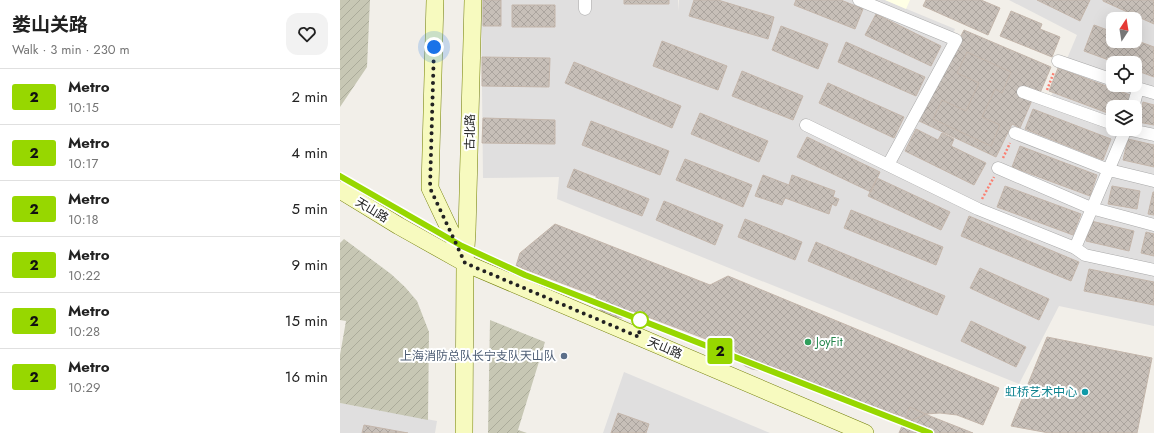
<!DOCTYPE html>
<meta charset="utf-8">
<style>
:root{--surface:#fff;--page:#f2f2f2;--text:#222;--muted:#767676;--line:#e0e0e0}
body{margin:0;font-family:Jost,"Noto Sans SC",sans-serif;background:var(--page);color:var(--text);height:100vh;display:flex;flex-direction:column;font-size:15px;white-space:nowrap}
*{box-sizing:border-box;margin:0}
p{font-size:13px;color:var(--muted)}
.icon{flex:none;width:22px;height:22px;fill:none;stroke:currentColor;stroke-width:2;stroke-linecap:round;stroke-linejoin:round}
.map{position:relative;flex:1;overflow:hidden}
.panel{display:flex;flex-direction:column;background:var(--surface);width:340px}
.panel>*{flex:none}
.badge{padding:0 8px;border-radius:3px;font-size:14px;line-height:26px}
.needle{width:26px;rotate:12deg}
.buttons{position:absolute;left:766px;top:12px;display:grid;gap:8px}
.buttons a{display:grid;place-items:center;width:36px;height:36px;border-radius:8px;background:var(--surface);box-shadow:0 4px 16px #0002;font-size:20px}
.you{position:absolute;width:20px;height:20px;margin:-10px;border:3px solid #fff;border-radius:50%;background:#1a73e8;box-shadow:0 0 0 6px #1a73e833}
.map>.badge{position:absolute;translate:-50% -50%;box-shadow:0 0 0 2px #fff}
.round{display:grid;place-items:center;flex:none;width:42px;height:42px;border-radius:12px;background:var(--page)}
.overview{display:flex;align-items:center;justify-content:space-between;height:68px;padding:0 12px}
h1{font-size:19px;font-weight:700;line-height:30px}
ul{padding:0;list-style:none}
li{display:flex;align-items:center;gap:12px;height:56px;padding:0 12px;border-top:1px solid var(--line)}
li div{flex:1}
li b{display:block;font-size:15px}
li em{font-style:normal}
li .badge{min-width:44px;font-weight:700;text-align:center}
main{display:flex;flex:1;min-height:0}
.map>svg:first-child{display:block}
</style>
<main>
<section class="panel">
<div class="overview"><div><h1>娄山关路</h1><p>Walk · 3 min · 230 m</p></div><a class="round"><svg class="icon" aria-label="heart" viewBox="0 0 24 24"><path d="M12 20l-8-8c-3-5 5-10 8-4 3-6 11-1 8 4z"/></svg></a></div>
<ul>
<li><span class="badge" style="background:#97d700;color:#111">2</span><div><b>Metro</b><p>10:15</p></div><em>2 min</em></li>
<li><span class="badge" style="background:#97d700;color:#111">2</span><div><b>Metro</b><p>10:17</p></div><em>4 min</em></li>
<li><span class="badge" style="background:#97d700;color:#111">2</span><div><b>Metro</b><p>10:18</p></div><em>5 min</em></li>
<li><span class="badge" style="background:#97d700;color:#111">2</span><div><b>Metro</b><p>10:22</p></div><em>9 min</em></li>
<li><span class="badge" style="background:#97d700;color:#111">2</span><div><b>Metro</b><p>10:28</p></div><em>15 min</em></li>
<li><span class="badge" style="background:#97d700;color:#111">2</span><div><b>Metro</b><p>10:29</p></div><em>16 min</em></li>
</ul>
</section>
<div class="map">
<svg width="814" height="433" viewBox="0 0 814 433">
<defs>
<pattern id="construction-furrows" width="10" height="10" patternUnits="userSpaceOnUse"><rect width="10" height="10" fill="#c7c7b4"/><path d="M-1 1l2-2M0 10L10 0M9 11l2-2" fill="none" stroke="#abab9a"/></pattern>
<pattern id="building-cross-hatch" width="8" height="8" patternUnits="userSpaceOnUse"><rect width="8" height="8" fill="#c7bfb8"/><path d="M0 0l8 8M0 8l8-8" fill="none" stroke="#aba49e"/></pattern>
</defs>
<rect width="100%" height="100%" fill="#f2efe9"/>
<!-- residential -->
<path fill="#e0dfdf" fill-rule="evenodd" d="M141,0H338V11L339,0H545L615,29L577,120L656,157L672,124L680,128L696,91L711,97L737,35L669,0H814V326L719,306L679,384L217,199L219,177L143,178ZM773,19H795V41H773ZM773,63H795V85H773ZM773,107H795V129H773Z
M284,372L430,433H263Z
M0,403L97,421L95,433H0Z"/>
<!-- education -->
<path fill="#ffffe5" d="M545,0H570L566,9Z"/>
<!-- construction -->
<path fill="url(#construction-furrows)" d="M0,0H30L27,67L0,107Z
M4,239L51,274L65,287L77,301L89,332L88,420L0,403V355L6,321L0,320V243Z
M150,320L205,342L178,430L187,433H148Z"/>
<!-- building -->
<path fill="url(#building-cross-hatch)" stroke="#c4b6ab" d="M143,0H161V26H143Z
M284,0H329V4H284Z
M354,0H378L434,17L428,39L349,16Z
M456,0H501L523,9L515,29L454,5Z
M586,0H641L660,8L648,35L583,6Z
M697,0H750L740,21Z
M763,0H814V24L763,1Z
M172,5H215V27H172Z
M671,11L702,24L700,29L720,37L712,57L660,36Z
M536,14L601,46L591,66L525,35Z
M754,25L773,32V41H795V40L814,47V77L795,70V63H777L744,51Z
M441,26L488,44L478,69L432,50Z
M624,30L711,67L700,93L696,91L680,128L672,124L656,157L577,120Z
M322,41L387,66L378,90L313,66Z
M506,42L585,77L576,96L498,62Z
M627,52L671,72L662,93L655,89L642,117L660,125L651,146L593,119L602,100L626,111L639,83L617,73Z
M142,57L210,58L209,87L142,86Z
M234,62L341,106L332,128L225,83Z
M718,68L793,96L788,107H773V115L709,91Z
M402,71L463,96L453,120L392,96Z
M488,83L564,117L554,138L479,103Z
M803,102L814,105V125L798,122Z
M693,109L771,139L763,160L685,129Z
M360,113L428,141L419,162L351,134Z
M143,118L215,120V144L142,143Z
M251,121L329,151L320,175L242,145Z
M576,129L598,140L602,133L614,139L611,146L646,163L634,185L565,151Z
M467,137L540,172L531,192L457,157Z
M788,139L814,145V167L783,160Z
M680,146L757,175L750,196L672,167Z
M345,159L412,185L403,207L336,180Z
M234,169L309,199L302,216L227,187Z
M423,175L449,185L452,175L495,191L493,197L499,199L496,206L492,204L489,214L445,198L442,205L415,196Z
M537,178L610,212L601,230L528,196Z
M665,186L741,214L733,235L657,207Z
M772,186L800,191L797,209L768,204Z
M813,192H814V215L808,214Z
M324,201L383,225L375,245L316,220Z
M511,210L603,247L596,265L504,228Z
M629,216L739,262L731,281L621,236Z
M405,219L462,242L455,260L398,237Z
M751,221L794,231L789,251L746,241Z
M215,224L370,285L388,276L659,388L643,425L617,415L600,413L586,414L573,420L523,403L434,367L423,371L412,369L405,366L398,360L395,350L292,311L282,318L271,316L261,311L258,306L256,302V296L176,266L180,253Z
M806,232L814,234V256L801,253Z
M476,242L605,296L597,315L468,261Z
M640,268L709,299L699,320L630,288Z
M749,269L814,282V305L744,291Z
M631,321L686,347L676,367L621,341Z
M707,337L812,358L797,433H709L671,426Z
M570,407L590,416L633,433H559Z
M278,413L309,424L306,433H271Z
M24,425L68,433H22Z"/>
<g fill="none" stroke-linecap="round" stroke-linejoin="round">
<defs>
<path id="street" d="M519,0L616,40L548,165
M245,9V0
M718,61L773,80
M787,85L814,93
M683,92L773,124
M793,107L798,89
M466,125L638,209L735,248L745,255L814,270
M786,129L814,135
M675,133L769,170L814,181
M658,168L751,208L814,225
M735,248L786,129"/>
<path id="secondary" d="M95,0L90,188L125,262
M0,190L59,226L125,263L525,433
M124,433L125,263L127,232L133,0"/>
</defs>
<!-- street casing -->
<use href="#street" stroke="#a9a9a9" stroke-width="13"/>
<!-- secondary casing -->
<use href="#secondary" stroke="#707d05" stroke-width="18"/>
<!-- path -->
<path stroke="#fa8072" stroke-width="2.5" stroke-dasharray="2 2" stroke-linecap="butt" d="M707,90L714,72
M663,158L670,143
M642,199L654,177"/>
<!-- street -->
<use href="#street" stroke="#fff" stroke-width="12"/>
<!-- secondary -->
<use href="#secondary" stroke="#f7fabf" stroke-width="17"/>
</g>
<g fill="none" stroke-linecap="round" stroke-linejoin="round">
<defs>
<path id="line" d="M0,176L122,246L185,275L590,433"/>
</defs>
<!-- line casing -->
<use href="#line" stroke="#fff" stroke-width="9"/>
<!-- line -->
<use href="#line" stroke="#97d700" stroke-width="6"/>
<!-- walk -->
<path stroke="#222" stroke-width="4" stroke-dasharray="0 7.2" d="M94,47L90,188L125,263L299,337L300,320"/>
</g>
<!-- markers -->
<circle fill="#fff" stroke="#97d700" stroke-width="2" cx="300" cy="320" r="8"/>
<circle fill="#2e9e5b" stroke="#fff" stroke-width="1.5" cx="468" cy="342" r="4"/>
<circle fill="#5c6f8a" stroke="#fff" stroke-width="1.5" cx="224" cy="356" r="4"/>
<circle fill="#0f9aa8" stroke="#fff" stroke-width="1.5" cx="745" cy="392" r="4"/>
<g text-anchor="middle" stroke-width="4" stroke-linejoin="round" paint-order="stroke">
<!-- street labels -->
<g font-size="12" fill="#222" stroke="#fff">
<text transform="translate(130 132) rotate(-89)" y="4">古北路</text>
<text transform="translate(32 210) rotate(31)" y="4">天山路</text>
<text transform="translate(325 348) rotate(23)" y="4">天山路</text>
</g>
<!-- leisure labels -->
<g font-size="12" fill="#27864d" stroke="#fff" text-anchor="start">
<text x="476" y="346">JoyFit</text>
</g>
<!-- service labels -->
<g font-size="12" fill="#4e5e75" stroke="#fff" text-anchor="end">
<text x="216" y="360">上海消防总队长宁支队天山队</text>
</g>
<!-- culture labels -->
<g font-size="12" fill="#0d838f" stroke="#fff" text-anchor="end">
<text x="737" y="396">虹桥艺术中心</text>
</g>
</g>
</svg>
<div class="buttons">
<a><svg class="needle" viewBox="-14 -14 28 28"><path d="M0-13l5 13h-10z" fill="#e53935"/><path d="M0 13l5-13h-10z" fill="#767676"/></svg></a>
<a><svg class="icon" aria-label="locate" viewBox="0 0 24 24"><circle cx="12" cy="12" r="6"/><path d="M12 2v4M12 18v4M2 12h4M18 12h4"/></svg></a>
<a><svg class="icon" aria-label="layers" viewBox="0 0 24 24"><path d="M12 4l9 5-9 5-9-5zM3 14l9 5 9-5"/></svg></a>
</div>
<div class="you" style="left:94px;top:47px"></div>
<b class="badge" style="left:380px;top:351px;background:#97d700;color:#111">2</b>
</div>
</main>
